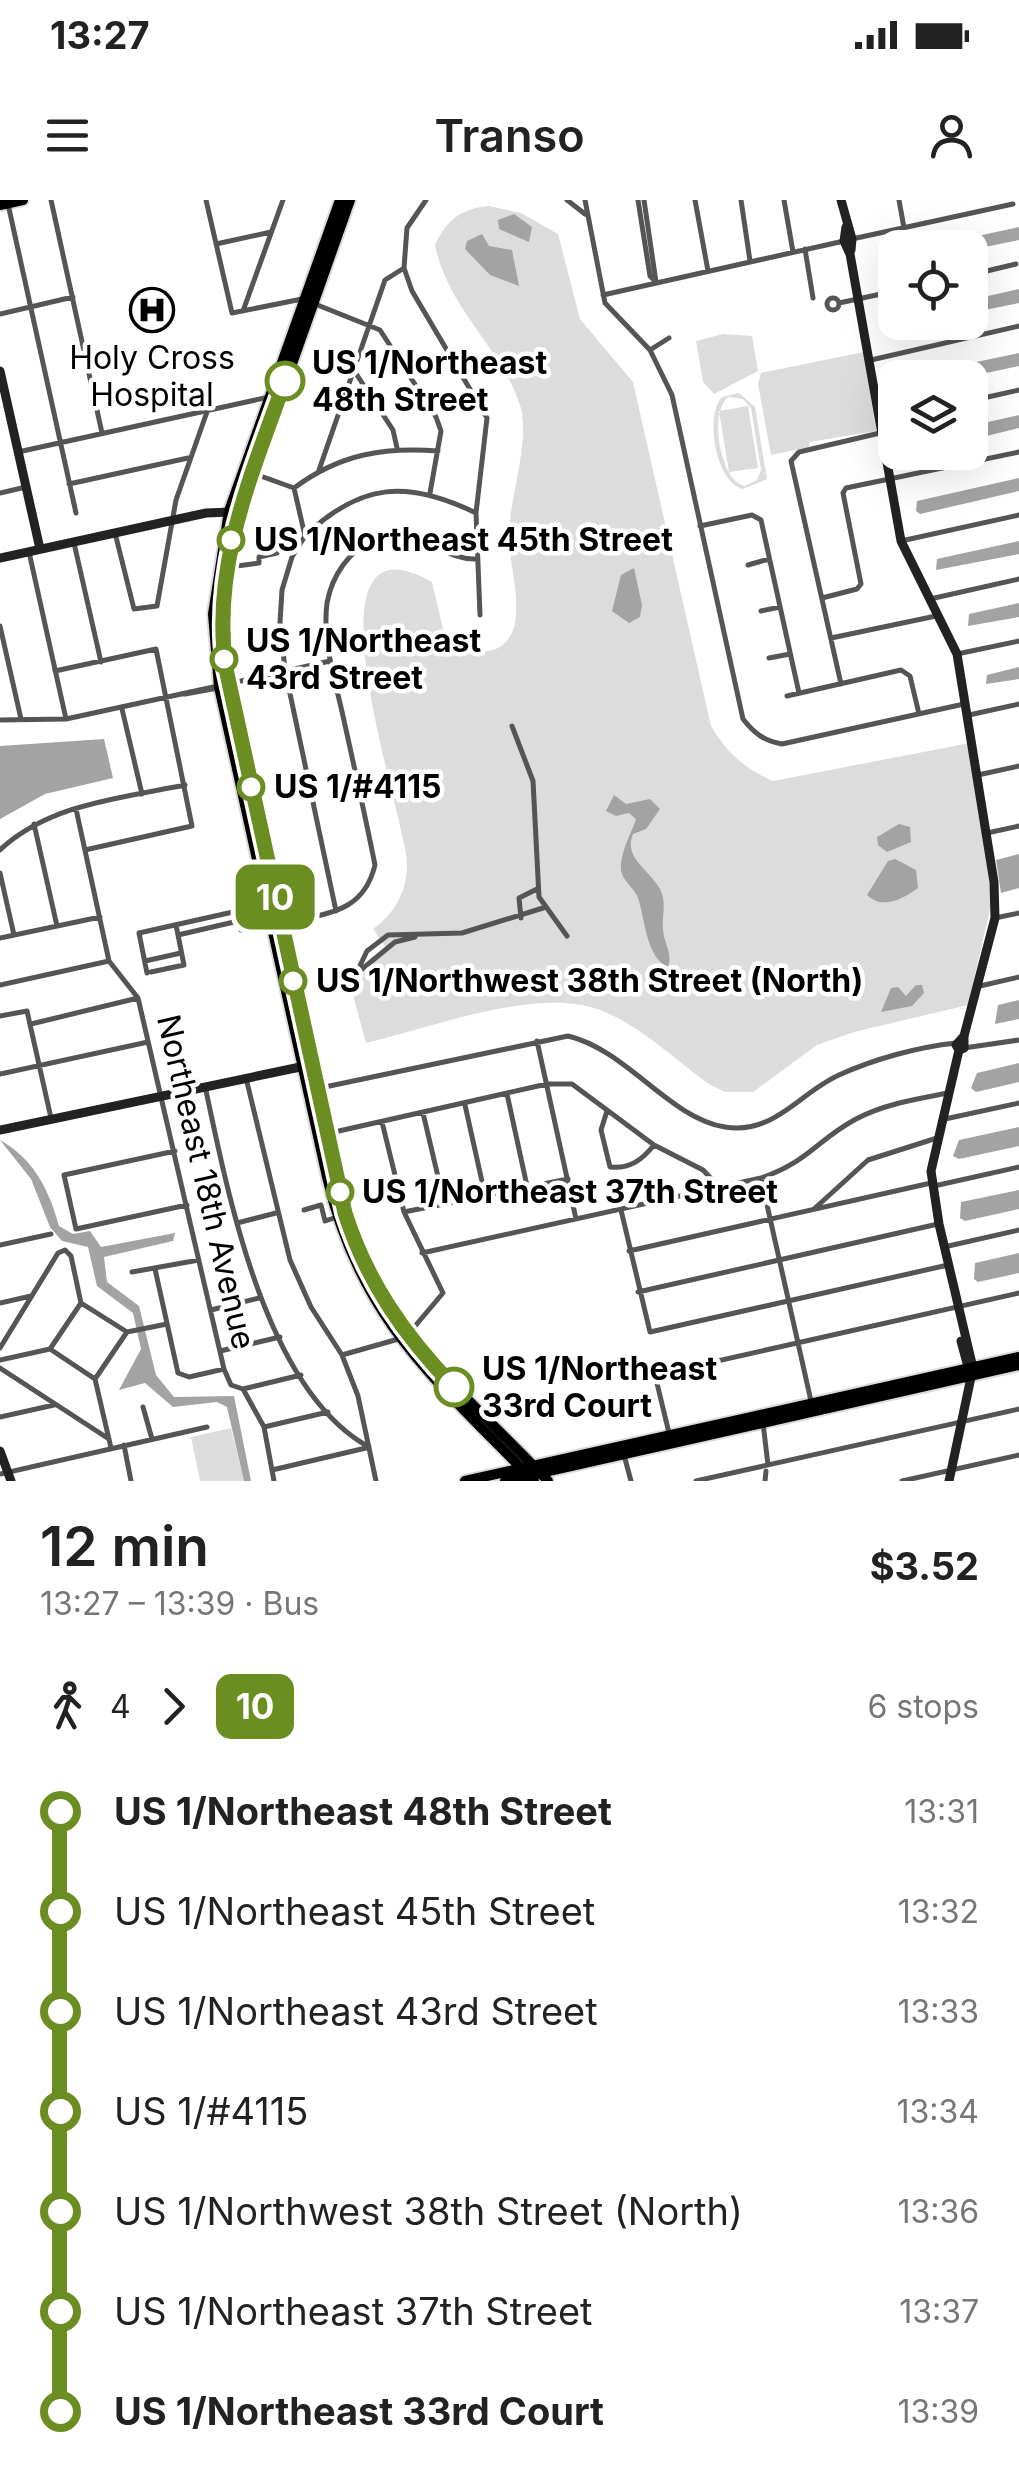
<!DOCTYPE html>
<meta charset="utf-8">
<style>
:root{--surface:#fff;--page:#f2f2f2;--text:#222;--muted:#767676}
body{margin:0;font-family:Inter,sans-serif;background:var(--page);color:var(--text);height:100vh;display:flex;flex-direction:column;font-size:38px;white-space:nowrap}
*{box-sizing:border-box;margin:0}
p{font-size:32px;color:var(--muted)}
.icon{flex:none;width:55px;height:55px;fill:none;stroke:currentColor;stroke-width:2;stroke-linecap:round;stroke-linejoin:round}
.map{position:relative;height:1281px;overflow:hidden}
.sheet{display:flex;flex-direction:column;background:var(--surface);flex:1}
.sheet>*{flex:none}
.badge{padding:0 20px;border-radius:15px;font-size:35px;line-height:65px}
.controls{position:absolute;left:878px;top:30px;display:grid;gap:20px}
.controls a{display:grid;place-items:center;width:110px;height:110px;border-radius:20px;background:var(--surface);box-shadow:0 10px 40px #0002;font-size:50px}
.map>.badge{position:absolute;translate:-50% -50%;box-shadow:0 0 0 5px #fff}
.legs{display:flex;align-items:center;gap:15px;height:110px;padding:0 40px;font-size:32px}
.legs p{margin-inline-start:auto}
.summary{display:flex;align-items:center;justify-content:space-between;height:170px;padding:0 40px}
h1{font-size:55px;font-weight:600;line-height:75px}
ul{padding:0 40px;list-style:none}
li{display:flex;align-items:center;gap:35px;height:100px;font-size:38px}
li i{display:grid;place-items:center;width:15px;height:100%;margin:0 12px;background:currentColor}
li i::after{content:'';width:25px;height:25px;margin:-12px;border:8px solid;border-radius:50%;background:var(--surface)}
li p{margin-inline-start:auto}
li:first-child i{background:linear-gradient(#0000 50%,currentColor 0)}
li:last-child i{background:linear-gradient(currentColor 50%,#0000 0)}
.status{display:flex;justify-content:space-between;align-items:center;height:70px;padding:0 50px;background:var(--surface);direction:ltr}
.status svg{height:28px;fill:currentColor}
header{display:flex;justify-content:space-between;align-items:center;height:130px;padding:0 40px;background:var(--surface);font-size:45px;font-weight:600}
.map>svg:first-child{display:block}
</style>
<div class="status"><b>13:27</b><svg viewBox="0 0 49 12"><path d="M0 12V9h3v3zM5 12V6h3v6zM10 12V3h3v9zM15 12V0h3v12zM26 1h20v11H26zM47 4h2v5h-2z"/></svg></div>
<header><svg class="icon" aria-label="menu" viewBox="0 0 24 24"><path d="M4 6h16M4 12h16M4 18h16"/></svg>Transo<svg class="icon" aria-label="person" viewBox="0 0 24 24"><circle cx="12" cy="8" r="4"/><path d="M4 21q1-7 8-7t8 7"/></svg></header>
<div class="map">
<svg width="1019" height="1281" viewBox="0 0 1019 1281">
<rect width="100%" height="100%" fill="#fff"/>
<!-- green -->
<path fill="#dcdcdc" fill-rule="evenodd" d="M489,6L521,13L558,34L580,119L633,182L711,526C727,553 744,568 773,581L970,543L992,700L968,805L854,832L817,845L753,892H725L709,884C675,860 640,825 600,810C537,786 431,828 366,843L350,784L387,749L373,729C395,713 407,692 407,664C407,621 294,303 432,382L443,429L461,449C478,452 498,455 509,438C526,413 508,363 509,333C510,296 531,238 520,205C502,149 447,107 435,45C446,20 462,8 489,6Z
M723,134L752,136L758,171L714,194L703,182L696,141Z
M864,152L876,231L809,242V247L771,255L758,184L761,173Z
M739,193L755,207L767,279L743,289C716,283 704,216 722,197ZM729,197L743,199L751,208L761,270L757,280L745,286C720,282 708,210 729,197Z
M748,206L758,268L729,272L719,211Z
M231,1228L244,1281H200L191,1237Z"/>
<!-- water -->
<path fill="#a3a3a3" d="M514,14L532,27L529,42L499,29L498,20Z
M1019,27V40L970,50L927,47Z
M482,34L489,46L512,50L519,86L490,75L465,49L467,41Z
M1019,89V103L970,113V100Z
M1019,153V166L967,177H905Z
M1019,215V228L970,240V226Z
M1019,278V291L920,314L916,311L917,301Z
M1019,341V354L936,370L937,359Z
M634,368L642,405L640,417L629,423L612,411L621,375Z
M1019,403V417L968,426L969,414Z
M1019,467V479L986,484L987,475Z
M104,539L113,578L45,594L0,619V546Z
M614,595L626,604L650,599L660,609L646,629L633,634C623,658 650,670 660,689C668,706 660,718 664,736C667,748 672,756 668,767C646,758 645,718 638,698C633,685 619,680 621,664C622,649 631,634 636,619L629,613L616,616L606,611Z
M899,624L910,627L911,642L887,652L878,645L877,637Z
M1019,654V688L1001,693L996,660Z
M895,659L916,670L918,688C903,699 882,710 867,695L888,661Z
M916,785H922L924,793L912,806L881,812L891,788L898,787L906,796Z
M1019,800V819L995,824L998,805Z
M1019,863V882L976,892L971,888L977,873Z
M1019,927V946L959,959L953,956L959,940Z
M0,940C34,959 49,990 59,1026L73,1034L90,1031L101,1047L175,1033L173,1041L104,1057L107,1082L139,1106L156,1175L174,1197L234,1196L251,1281H244L227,1207L217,1202L173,1207L145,1183L119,1190L141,1149L133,1113L97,1086L88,1047L62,1041L50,1027L31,979Z
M1019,990V1009L965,1021L960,1018L961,1002Z
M1019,1053V1073L978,1082L974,1079L975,1063Z"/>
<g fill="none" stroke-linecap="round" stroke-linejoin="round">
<defs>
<path id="primary" d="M340,0L229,311L213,414L219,487L327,977C360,1120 437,1181 534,1281
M350,0L236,322L222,402L226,469L339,988C370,1121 459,1187 548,1281
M0,5L23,0
M465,1281L1019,1157
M505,1281L1019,1165"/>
</defs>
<!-- primary casing -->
<use href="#primary" stroke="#dbdbdb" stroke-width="14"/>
<!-- street -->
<path stroke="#555" stroke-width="5" d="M51,0L102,233
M206,0L232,113L302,99
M567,0L585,14
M585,0L605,103L650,150L672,195L743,519C754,533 764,541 782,544L964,504
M638,0L650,76L656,82
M644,0L656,82
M695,0L708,71
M741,0L750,61
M784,0L793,52
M899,0L904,28
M8,4L76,313
M852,39L1013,4
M216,44L271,32
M805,49L813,98
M404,68L412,91L487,218L476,313L480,415
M970,75L1016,64
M603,95L844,41
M827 104a6 6 0 1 1 12 0a6 6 0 1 1-12 0Z
M839,103L895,91
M315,104L380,130L436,217L441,231L430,293
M243,111L283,0
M0,114L73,97
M650,150L669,138
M871,160L1019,126
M355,172L393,230L397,248
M970,201L1019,190
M882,220L895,217
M18,252L269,197
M319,270L385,80L404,68L407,28L426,0
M255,274L294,288
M69,284L188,258
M294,288L305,336L292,357L282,390L280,422L285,470L336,711
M294,288C340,254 383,247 438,251
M0,293L26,287
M700,326L752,315L761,320L799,493
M115,333L134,409L157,406L176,300L208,209
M305,336C361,282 408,280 476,313
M901,341L1019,315
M74,343L101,462
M29,352L66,519
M748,365L769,359
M229,367L259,363V357L277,353
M822,398L857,389L861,384L843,293L846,288L1019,252
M930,399L1019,379
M761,411L780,407
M0,426L21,519
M831,438L936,416
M957,454L1019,441
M769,458L790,454
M55,471L156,449L192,626L85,650
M228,484L330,461
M841,484L791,261L799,252L880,233
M185,494L218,488
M787,496L901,470L910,476L919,514
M122,509L142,594
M969,515L1019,504
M0,520L66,519L218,486
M512,526L533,581L539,697L567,736
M978,575L1019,566
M76,609L109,761L138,798L224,1169L231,1185L243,1189
M34,624L57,726
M987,633L1019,626
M0,650C49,604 121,598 185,585
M0,673L14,735
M521,718L519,698L537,689
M995,718L1019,713
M283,723C326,713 363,714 375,665C365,615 354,566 343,516C335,480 322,440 327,403C332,376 349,349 376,340C424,324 440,361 477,359
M241,730L272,725
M178,735L234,722
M0,738L100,717
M145,761L181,753
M151,772L184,765L176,725
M147,773L139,733L233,712L241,730
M356,774L367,751L388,735L462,733L543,708
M356,774L395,742L415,737
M0,785L109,761
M980,786L1019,777
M0,816L27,811L51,918
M31,824L138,798
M537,841L576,1019
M964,848L1019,840
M0,874L148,842
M246,878L290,1060L311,1107L342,1155L358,1196L376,1281
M205,886C228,994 265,1190 369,1247
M320,888L568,836C627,850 669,918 725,927C774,935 799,893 839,875C874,859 918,847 956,843
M507,894L527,986
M465,905L485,995
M607,911L601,930L610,967C630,969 642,960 654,945
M423,913L444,1002
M945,919L1019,903
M382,922L404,1012L443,1093L410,1132
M330,933L547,884H572L654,945L703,970L718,986
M175,951L64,975L76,1029L187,1005
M761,978L811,1201
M934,986L1019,967
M814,1009L868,960L937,938
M304,1010L321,1005L325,1021L337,1017
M621,1010L650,1132L948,1065
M404,1012L568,979
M237,1023L276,1013
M0,1045L51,1034
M944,1047L1019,1030
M629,1051L931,983
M422,1053L761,978C808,962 817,940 856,919C884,904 917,899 948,893
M155,1069L178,1173L189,1177L224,1169
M132,1072L199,1060
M638,1092L938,1024
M0,1103L31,1096
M81,1103L127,1132L95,1179
M211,1110L259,1098
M127,1132L167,1124
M0,1148L58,1053L65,1050L71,1056L81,1103L50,1149L95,1179L111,1248
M220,1151L280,1137
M342,1155L402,1138
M0,1160L50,1149
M0,1168L109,1239
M243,1189L264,1227L274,1281
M243,1189L301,1175
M143,1207L152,1239
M0,1217L54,1205
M763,1223L768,1265
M264,1227L328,1212
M669,1233L655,1175L1019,1093
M124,1245L131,1281
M624,1255L631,1281
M272,1270L366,1248
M0,1274L207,1227
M696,1281L1019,1209
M765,1281L766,1271
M902,1281L1019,1255"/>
<!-- secondary -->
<path stroke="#222" stroke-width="9" d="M841,0L852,39L851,50
M846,27L844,41L850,54L901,341L957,454L994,682L995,718L964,836V848L959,850
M0,171L40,349
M0,358L206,313L232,312
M0,930L305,866
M961,1141L970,1174
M0,1251L11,1281
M949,1281L973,1168L939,1024L931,971L959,850L956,845L964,836"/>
<!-- primary -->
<use href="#primary" stroke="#000" stroke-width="10"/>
</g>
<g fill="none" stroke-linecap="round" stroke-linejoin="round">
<defs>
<path id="line-1" d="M285,181C251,276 211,367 226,469L345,1013C367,1082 404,1135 454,1187"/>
</defs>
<!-- line-1 casing -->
<use href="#line-1" stroke="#fff" stroke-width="22"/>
<!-- line-1 -->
<use href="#line-1" stroke="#6b8e23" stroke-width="15"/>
</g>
<!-- icons -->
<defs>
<symbol id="hospital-ring" viewBox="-11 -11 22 22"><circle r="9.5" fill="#fff" stroke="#000" stroke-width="1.5"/><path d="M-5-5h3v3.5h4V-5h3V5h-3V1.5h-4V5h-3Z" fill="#000"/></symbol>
</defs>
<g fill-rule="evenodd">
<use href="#hospital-ring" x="127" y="85" width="50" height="50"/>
</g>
<!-- markers -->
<g fill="#fff" stroke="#6b8e23" stroke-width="5">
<circle cx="285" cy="181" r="18"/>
<circle cx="231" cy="340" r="12"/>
<circle cx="224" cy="459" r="12"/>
<circle cx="251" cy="587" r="12"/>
<circle cx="293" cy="781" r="12"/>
<circle cx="340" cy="992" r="12"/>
<circle cx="454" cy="1187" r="18"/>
</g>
<g text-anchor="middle" stroke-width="9" stroke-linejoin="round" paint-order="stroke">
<!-- poi labels -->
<g font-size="32" fill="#000" stroke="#fff">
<text x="152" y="169">Holy Cross<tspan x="152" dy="37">Hospital</tspan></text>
</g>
<!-- stop labels -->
<g font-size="32" font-weight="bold" fill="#000" stroke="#fff" text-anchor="start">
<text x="312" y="174">US 1/Northeast<tspan x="312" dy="37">48th Street</tspan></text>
<text x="254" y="351">US 1/Northeast 45th Street</text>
<text x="246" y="452">US 1/Northeast<tspan x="246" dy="37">43rd Street</tspan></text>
<text x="274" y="598">US 1/#4115</text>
<text x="316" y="792">US 1/Northwest 38th Street (North)</text>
<text x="362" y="1003">US 1/Northeast 37th Street</text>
<text x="482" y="1180">US 1/Northeast<tspan x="482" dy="37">33rd Court</tspan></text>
</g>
<!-- street labels -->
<g font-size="32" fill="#000" stroke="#fff">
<text transform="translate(206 982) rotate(77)" y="11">Northeast 18th Avenue</text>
</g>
</g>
</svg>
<div class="controls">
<a><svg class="icon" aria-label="locate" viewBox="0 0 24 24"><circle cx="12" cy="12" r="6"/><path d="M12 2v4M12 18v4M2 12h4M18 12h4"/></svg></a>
<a><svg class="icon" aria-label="layers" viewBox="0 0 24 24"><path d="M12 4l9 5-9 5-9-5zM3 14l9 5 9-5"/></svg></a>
</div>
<b class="badge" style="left:275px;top:697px;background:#6b8e23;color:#fff">10</b>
</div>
<section class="sheet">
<div class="summary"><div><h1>12 min</h1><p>13:27 – 13:39 · Bus</p></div><b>$3.52</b></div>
<div class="legs"><svg class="icon" aria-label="walk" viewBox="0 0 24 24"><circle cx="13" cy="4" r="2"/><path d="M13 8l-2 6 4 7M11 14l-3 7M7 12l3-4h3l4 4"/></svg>4<svg class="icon" aria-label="forward" viewBox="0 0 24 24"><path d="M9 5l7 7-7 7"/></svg><b class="badge" style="background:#6b8e23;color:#fff">10</b><p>6 stops</p></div>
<ul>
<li><i style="color:#6b8e23"></i><b>US 1/Northeast 48th Street</b><p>13:31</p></li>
<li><i style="color:#6b8e23"></i><span>US 1/Northeast 45th Street</span><p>13:32</p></li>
<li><i style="color:#6b8e23"></i><span>US 1/Northeast 43rd Street</span><p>13:33</p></li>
<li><i style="color:#6b8e23"></i><span>US 1/#4115</span><p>13:34</p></li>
<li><i style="color:#6b8e23"></i><span>US 1/Northwest 38th Street (North)</span><p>13:36</p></li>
<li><i style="color:#6b8e23"></i><span>US 1/Northeast 37th Street</span><p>13:37</p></li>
<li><i style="color:#6b8e23"></i><b>US 1/Northeast 33rd Court</b><p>13:39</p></li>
</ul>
</section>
